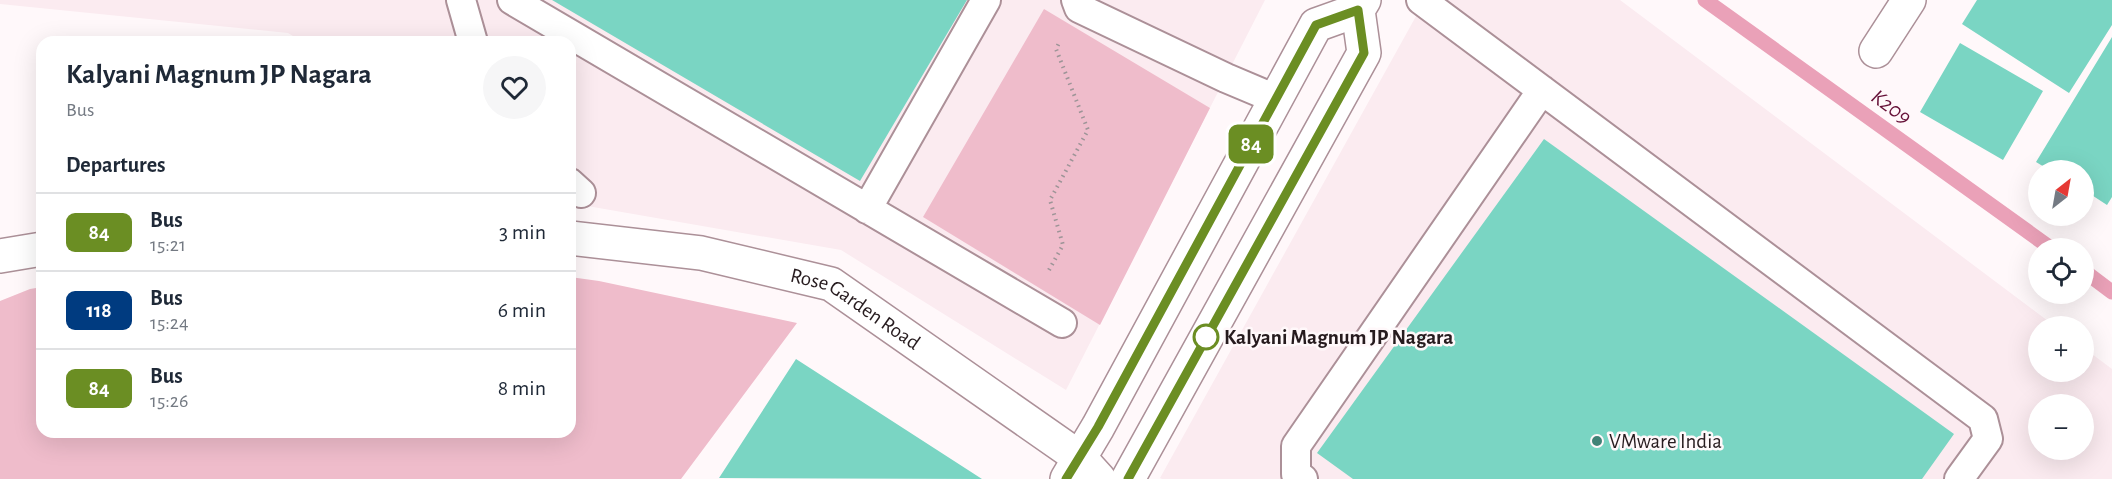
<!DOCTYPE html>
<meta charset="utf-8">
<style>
:root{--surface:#fff;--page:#f6f6f7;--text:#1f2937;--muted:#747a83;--line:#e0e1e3}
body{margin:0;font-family:"Alegreya Sans",sans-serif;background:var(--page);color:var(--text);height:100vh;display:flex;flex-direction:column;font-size:22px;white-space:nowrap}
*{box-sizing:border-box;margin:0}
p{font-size:20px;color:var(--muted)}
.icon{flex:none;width:33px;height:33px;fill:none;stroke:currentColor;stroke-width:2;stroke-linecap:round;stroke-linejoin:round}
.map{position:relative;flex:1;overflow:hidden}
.sheet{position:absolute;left:36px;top:36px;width:540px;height:402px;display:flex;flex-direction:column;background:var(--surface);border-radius:18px;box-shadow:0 6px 24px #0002}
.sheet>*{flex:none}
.badge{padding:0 12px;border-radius:9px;font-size:21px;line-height:39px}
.needle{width:39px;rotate:31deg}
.tools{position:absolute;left:2028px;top:160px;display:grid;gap:12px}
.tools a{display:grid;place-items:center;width:66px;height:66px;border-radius:50%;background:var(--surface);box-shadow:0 6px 24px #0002;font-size:30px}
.map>.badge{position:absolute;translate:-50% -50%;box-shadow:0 0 0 3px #fff}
h2{padding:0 30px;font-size:22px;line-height:54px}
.round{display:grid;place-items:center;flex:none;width:63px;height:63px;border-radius:32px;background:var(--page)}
.head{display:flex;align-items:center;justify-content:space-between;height:102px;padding:0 30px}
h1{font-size:28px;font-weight:600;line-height:45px}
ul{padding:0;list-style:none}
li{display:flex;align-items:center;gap:18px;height:78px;padding:0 30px;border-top:2px solid var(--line)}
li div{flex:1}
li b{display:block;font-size:22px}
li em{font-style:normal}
li .badge{min-width:66px;font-weight:700;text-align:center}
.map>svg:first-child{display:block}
</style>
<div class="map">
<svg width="2112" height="479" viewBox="0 0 2112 479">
<rect width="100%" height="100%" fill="#fff8fa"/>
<!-- built -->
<path fill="#fbebf0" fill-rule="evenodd" d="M0,0H1265L1066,390L841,250L570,203V42H303L288,33L0,4Z
M1425,0H1620L2056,327H2038V372H2084V348L2112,369V479H1162L1160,478ZM2038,405H2084V450H2038Z"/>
<!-- green -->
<path fill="#efbccb" d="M1044,9L1210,108L1100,325L923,217Z
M570,277L599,281L797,323L681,479H0V301L30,289L42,287V432H570Z"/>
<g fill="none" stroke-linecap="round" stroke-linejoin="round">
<!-- stream -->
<path stroke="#eaa1b8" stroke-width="15" d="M1705,0L2052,249
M2084,271L2112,292"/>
</g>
<!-- building -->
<path fill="#7ad5c3" d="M552,0H967L860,181Z
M1977,0H2112V25L2069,93L1962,24Z
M2112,37V197L2107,205L2084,190V171H2051L2036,162Z
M1960,43L2043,91L2003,160L1920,112Z
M1544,139L1954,434L1922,479H1353L1317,453Z
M796,359L982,479L719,478Z"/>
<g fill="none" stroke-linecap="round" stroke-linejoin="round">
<defs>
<path id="service" d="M461,0L473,42
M512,0L1062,323
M1076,0L1079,8L1226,78L1276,99
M1421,0L1983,419L1988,439L1959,479
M570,183L581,193
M867,209L986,0
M1303,479L1296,474V446L1542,90"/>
<path id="minor" d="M1876,51L1909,0"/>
<g id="tertiary">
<path id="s1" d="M570,238L701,253L831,284L1080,458L1099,479"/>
<path d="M0,256L42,249"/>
<path d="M1067,479L1098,427L1316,25L1358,10"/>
<path d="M1128,479L1364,53L1358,10L1364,0"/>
</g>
</defs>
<!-- service casing -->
<use href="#service" stroke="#ac9098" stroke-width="32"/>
<!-- minor casing -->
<use href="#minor" stroke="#ac9098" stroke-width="36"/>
<!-- tertiary casing -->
<use href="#tertiary" stroke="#ac9098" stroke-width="36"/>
<!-- path -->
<path stroke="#9d9497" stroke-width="4" stroke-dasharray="1.5 4.5" stroke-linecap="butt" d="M1049,270L1063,245L1050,200L1088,130L1056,49L1059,43"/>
<!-- service -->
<use href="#service" stroke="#fff" stroke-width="28"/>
<!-- minor -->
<use href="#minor" stroke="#fff" stroke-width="33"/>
<!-- tertiary -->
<use href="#tertiary" stroke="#fff" stroke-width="33"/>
</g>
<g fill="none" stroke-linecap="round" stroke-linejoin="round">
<defs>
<path id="line" d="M1066,479L1098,427L1316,25L1358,10L1364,53L1128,479"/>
</defs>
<!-- line casing -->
<use href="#line" stroke="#fff" stroke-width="14"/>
<!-- line -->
<use href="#line" stroke="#6b8e23" stroke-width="9"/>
</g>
<!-- markers -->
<circle fill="#fff" stroke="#6b8e23" stroke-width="3" cx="1206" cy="337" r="12"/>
<circle fill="#408377" stroke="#fff8fa" stroke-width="2" cx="1597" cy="441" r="6"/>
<g text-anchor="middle" stroke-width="5" stroke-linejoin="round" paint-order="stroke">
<!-- street labels -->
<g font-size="21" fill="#261b1e" stroke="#fff8fa">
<text dy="7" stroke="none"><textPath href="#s1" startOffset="298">Rose Garden Road</textPath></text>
</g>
<!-- stop labels -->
<g font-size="21" font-weight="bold" fill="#261b1e" stroke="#fff8fa" text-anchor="start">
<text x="1224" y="344">Kalyani Magnum JP Nagara</text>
</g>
<!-- poi labels -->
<g font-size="21" fill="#261b1e" stroke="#fff8fa" text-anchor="start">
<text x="1609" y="448">VMware India</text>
</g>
<!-- water labels -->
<g font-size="22" font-style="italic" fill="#651037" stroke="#fff8fa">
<text transform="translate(1892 106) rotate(36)" y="8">K209</text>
</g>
</g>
</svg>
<div class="tools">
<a><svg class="needle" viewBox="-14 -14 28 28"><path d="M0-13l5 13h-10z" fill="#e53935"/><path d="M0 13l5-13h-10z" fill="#747a83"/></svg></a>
<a><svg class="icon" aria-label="locate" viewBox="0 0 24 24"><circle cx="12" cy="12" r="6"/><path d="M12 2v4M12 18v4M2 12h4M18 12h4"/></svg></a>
<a>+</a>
<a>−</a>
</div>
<b class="badge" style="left:1251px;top:144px;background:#6b8e23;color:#fff">84</b>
<section class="sheet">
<div class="head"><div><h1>Kalyani Magnum JP Nagara</h1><p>Bus</p></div><a class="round"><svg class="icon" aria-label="heart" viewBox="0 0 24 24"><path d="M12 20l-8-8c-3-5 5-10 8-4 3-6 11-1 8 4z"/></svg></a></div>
<h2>Departures</h2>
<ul>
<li><span class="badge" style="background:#6b8e23;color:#fff">84</span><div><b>Bus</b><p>15:21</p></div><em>3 min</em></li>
<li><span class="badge" style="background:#003b80;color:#fff">118</span><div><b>Bus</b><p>15:24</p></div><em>6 min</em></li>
<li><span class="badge" style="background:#6b8e23;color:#fff">84</span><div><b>Bus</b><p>15:26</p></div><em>8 min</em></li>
</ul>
</section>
</div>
